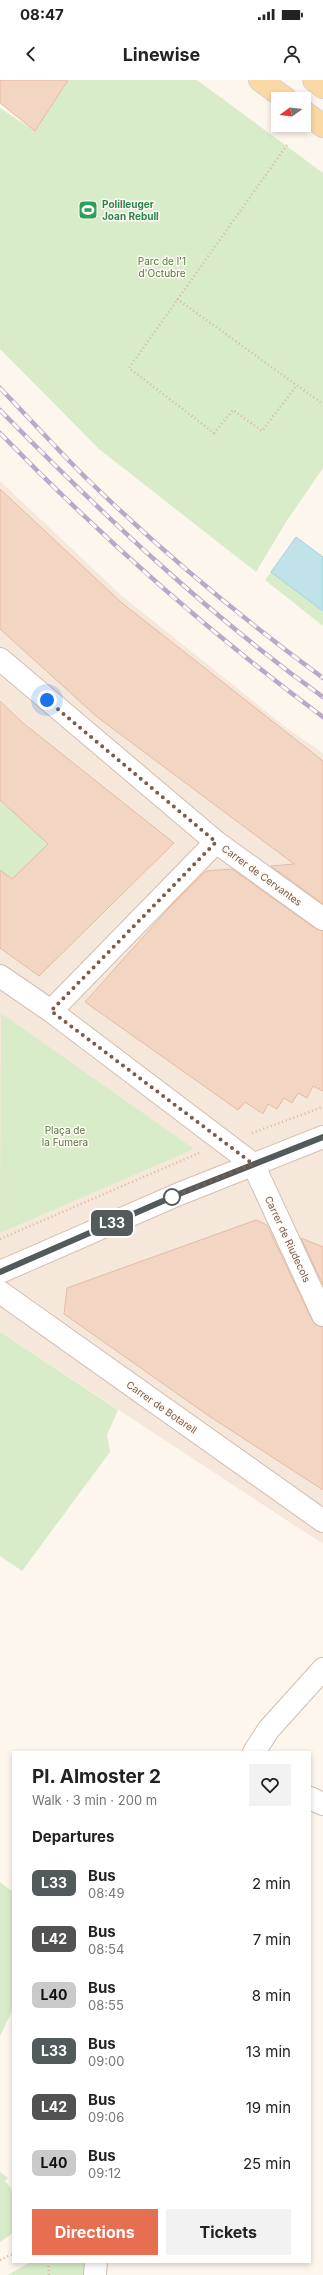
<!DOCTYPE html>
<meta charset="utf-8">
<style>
:root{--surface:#fff;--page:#f2f2f2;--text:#222;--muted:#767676;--accent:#e76f51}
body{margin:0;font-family:Inter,sans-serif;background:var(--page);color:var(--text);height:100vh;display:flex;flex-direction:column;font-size:15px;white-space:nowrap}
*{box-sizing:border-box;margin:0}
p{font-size:13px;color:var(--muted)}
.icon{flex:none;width:22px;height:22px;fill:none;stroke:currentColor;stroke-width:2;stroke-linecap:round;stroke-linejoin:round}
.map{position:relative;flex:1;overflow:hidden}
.drawer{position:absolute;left:12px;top:1671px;width:299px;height:512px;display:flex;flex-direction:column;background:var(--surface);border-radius:0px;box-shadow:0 2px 6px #0003}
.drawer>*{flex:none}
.badge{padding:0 8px;border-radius:6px;font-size:14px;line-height:26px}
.needle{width:26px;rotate:255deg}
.tools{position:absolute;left:271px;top:12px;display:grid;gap:8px}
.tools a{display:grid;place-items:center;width:40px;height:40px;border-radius:0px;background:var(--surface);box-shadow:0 2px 6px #0003;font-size:20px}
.you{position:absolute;width:20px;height:20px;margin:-10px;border:3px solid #fff;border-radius:50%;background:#1a73e8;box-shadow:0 0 0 6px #1a73e833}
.map>.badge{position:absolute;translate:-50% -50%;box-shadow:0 0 0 2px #fff}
h2{padding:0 20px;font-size:15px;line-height:36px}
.round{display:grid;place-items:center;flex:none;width:42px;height:42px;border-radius:0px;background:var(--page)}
.head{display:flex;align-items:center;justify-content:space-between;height:68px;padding:0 20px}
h1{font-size:19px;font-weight:700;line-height:30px}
.action{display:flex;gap:8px;margin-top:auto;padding:8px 20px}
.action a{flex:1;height:46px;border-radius:0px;background:var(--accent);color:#fff;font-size:16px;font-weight:700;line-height:46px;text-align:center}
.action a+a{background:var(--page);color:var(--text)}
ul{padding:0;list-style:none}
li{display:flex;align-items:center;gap:12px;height:56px;padding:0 20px}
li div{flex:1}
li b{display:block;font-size:15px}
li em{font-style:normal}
li .badge{min-width:44px;font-weight:700;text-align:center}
.status{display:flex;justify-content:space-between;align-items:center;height:28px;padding:0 20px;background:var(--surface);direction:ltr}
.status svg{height:11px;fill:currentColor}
header{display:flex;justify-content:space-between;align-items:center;height:52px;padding:0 20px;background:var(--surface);font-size:18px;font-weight:700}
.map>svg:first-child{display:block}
</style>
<div class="status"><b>08:47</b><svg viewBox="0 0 49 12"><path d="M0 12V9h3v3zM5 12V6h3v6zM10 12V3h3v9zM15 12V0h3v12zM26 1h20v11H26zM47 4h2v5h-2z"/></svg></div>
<header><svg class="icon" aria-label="back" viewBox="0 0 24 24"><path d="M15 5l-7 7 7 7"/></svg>Linewise<svg class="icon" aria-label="person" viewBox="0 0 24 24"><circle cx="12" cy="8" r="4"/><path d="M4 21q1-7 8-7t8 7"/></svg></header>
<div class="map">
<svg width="323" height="2195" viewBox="0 0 323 2195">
<rect width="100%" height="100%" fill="#fdf6ec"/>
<!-- residential -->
<path fill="#f5e8da" d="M0,401L122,516L288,649L323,673V1464L0,1252Z"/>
<!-- green -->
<path fill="#d8ecc9" d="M68,0H197L323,93V388L286,442L256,492L99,369L0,269V28L35,51Z
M271,492L323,531V546L265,500Z
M0,720L48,764L12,799L0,790Z
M1,933L194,1069L0,1153Z
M0,1252L118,1330L107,1355L110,1372L22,1491L0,1476Z
M0,1802L13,1812V1929L0,1956Z
M0,2092L8,2098L5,2101L13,2111V2153L0,2162Z
M30,2182H88L86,2195H8Z"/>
<!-- water -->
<path fill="#bfe3e8" stroke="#a5d3da" d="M296,457L323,477V531L271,492Z"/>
<!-- building -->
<path fill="#f3d5c3" stroke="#e6bba3" d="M0,0H68L35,51L0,23Z
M0,409L122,523L323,681V824L271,786L294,784L96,636L0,549Z
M0,621L23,643L174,763L39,896L0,868V790L12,799L48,764L0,720Z
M232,789L316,849L323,851V1011L313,1006L307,1018L298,1013L292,1023L284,1018L277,1029L268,1024L263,1034L245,1022L238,1030L85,922L168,829L206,791Z
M256,1140L267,1145L312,1240L316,1245L323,1247V1410L209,1336L64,1234L67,1208Z
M301,1158L323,1167V1205Z"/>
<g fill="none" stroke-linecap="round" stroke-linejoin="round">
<defs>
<path id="street" d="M0,579L216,762L323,839
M0,896L51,931L253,1084L323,1235
M51,931L216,762
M0,1212L323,1441
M254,1672L269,1649L323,1589
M310,1718L323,1724
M95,2195L96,2182"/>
<path id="secondary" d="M0,1192L179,1114L323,1057"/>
<path id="primary" d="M260,0L286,19
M314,0L323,7
M304,32L323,46"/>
</defs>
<!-- street casing -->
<use href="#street" stroke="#d1beb0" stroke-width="24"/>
<!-- secondary casing -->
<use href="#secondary" stroke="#d6c0b0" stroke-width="24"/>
<!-- primary casing -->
<use href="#primary" stroke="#dad1cd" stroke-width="24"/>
<!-- path -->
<path stroke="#d9b8a5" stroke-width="2.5" stroke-dasharray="1 3" stroke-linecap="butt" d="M287,65L129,288L214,353L233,330L262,351L297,305
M177,219L323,324
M252,1053L323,1027
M0,1159L199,1073
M0,2180L13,2174
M48,2182L49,2195"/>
<!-- street -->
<use href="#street" stroke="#fff" stroke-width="22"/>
<!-- secondary -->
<use href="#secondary" stroke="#fff" stroke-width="22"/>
<!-- primary -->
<use href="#primary" stroke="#fbd9a5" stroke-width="22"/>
<defs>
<path id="rail" d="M0,308C29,338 57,369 86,398C160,470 240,537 323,598
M0,330C101,433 205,532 323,617
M0,353C100,456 207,551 323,637"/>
</defs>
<!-- rail casing -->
<use href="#rail" stroke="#b9a8c9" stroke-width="4.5"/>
<!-- rail -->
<use href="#rail" stroke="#fffaf3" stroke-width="3" stroke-dasharray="9" stroke-linecap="butt"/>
</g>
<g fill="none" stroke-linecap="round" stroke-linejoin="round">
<defs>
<path id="line" d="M0,1192L179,1114L323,1057"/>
</defs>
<!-- line casing -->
<use href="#line" stroke="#fff" stroke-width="9"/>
<!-- line -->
<use href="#line" stroke="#535a5c" stroke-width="6"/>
<!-- walk -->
<path stroke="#7a5c4d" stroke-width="4" stroke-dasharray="0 7.2" d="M47,620L216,762L51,931L253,1084L165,1120L172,1117"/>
</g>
<!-- icons -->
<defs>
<symbol id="stadium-square" viewBox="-11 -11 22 22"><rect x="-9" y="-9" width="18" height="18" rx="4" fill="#2e9e5b" stroke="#fffaf3"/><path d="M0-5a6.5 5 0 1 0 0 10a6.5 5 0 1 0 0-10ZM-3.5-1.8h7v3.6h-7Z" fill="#fff"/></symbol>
</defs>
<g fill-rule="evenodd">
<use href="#stadium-square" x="77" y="119" width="22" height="22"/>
</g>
<!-- markers -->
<circle fill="#fff" stroke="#535a5c" stroke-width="2" cx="172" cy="1117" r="8"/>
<g text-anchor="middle" stroke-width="3" stroke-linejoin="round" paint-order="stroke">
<!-- leisure labels -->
<g font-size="10" font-weight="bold" fill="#27864d" stroke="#fffaf3" text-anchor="start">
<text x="102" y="128">Polilleuger<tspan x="102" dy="12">Joan Rebull</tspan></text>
</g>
<!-- park labels -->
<g font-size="10" fill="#537a41" stroke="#fffaf3">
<text x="162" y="185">Parc de l'1<tspan x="162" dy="12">d'Octubre</tspan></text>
<text x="65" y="1054">Plaça de<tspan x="65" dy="12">la Fumera</tspan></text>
</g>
<!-- street labels -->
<g font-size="10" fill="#7a5c4d" stroke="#fffaf3">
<text transform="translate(262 795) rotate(36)" y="4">Carrer de Cervantes</text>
<text transform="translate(288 1159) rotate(65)" y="4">Carrer de Riudecols</text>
<text transform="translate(162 1327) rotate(35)" y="4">Carrer de Botarell</text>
</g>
</g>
</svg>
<div class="tools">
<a><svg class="needle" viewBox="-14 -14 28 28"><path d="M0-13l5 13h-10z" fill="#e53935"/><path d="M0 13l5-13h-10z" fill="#767676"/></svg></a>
</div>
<div class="you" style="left:47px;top:620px"></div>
<b class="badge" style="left:112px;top:1143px;background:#535a5c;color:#fff">L33</b>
<section class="drawer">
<div class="head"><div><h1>Pl. Almoster 2</h1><p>Walk · 3 min · 200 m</p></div><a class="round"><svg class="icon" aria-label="heart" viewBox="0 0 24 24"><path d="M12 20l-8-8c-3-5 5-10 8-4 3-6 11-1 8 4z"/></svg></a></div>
<h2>Departures</h2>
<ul>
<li><span class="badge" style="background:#535a5c;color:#fff">L33</span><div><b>Bus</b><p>08:49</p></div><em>2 min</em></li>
<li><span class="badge" style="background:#525252;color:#fff">L42</span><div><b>Bus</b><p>08:54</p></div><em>7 min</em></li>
<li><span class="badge" style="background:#cacaca;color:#111">L40</span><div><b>Bus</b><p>08:55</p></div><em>8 min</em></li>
<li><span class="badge" style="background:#535a5c;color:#fff">L33</span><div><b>Bus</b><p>09:00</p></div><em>13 min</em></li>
<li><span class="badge" style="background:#525252;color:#fff">L42</span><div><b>Bus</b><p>09:06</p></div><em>19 min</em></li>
<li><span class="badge" style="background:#cacaca;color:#111">L40</span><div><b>Bus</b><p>09:12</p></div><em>25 min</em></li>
</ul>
<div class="action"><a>Directions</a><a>Tickets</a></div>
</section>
</div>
